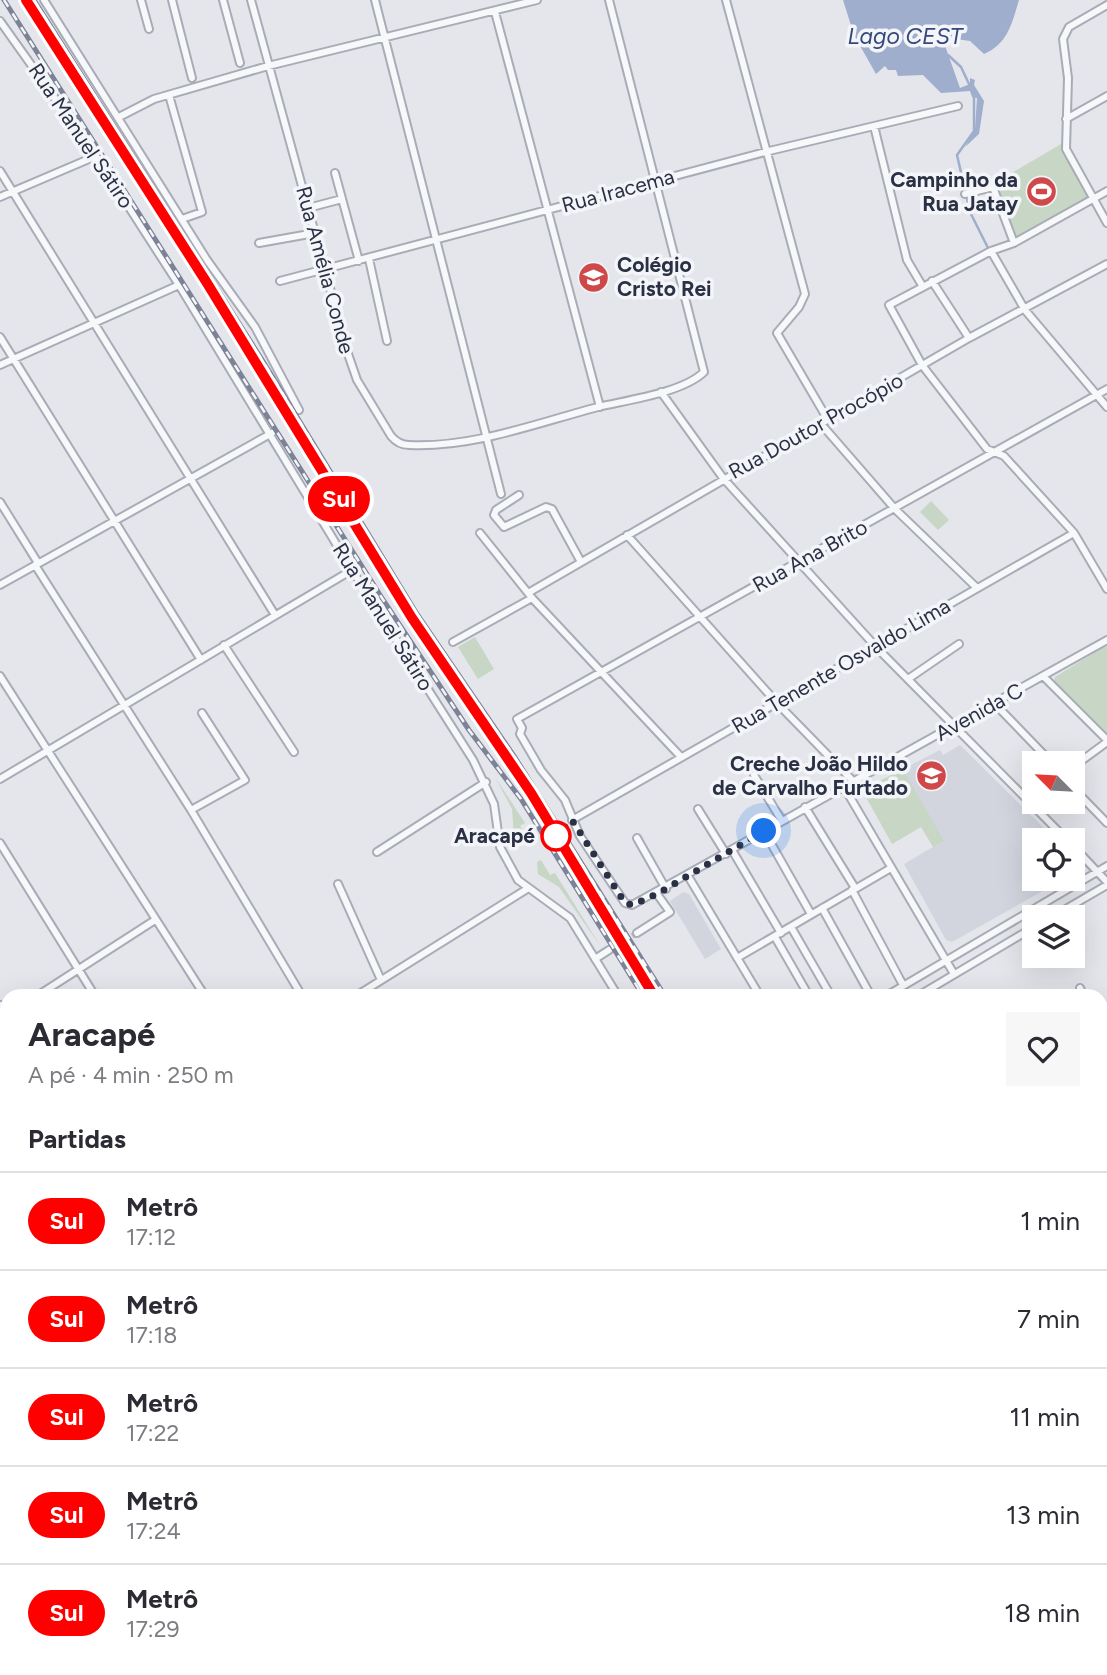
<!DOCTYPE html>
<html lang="pt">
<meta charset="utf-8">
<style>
:root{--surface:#fff;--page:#f7f7f7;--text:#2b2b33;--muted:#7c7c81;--line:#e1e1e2}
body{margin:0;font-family:Figtree,sans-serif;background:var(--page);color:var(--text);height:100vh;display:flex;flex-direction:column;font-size:26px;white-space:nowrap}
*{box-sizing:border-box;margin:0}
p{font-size:23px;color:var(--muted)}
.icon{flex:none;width:38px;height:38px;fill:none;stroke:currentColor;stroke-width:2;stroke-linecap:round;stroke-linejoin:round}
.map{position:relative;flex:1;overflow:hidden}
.drawer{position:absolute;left:0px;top:989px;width:1108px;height:688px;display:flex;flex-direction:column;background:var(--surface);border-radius:21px 21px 0 0;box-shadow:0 7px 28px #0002}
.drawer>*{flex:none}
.badge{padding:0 14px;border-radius:23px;font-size:24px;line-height:46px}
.needle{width:46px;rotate:294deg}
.fabs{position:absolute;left:1022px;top:751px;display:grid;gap:14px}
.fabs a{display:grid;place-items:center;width:63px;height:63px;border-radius:0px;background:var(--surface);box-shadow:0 7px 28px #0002;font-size:35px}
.you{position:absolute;width:35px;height:35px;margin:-18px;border:5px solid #fff;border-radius:50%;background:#1a73e8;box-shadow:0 0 0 10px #1a73e833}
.map>.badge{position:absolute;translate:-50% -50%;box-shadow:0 0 0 4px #fff}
h2{padding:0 28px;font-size:26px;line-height:63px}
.round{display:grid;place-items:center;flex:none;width:74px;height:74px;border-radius:0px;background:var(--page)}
.summary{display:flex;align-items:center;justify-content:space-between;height:119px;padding:0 28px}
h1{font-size:33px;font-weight:700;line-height:52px}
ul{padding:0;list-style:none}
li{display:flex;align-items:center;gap:21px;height:98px;padding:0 28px;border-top:2px solid var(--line)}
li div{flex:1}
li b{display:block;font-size:26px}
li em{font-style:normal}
li .badge{min-width:77px;font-weight:700;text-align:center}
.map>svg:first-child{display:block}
</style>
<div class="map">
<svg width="1107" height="1675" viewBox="0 0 1107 1675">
<rect width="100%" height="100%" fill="#e4e6ec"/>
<!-- built -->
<path fill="#d2d5de" d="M960,745L1056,840H1034V878L1064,879L952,942L946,940L904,864L943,841L903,769L940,750L943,755Z
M683,892L689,894L721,949L705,959L670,901Z"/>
<!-- green -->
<path fill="#c7d6c5" d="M1061,144L1090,199L1015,240L993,184Z
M931,501L949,520L938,530L920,512Z
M475,637L494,669L478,679L458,647Z
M1105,646L1107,647V734L1054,682L1055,677Z
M903,769L944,841L933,847L921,827L892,844L862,790Z
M495,777L525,823L520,826L527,838L523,840L514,836L512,809Z
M541,860L550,875L555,873L601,947L559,887L538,874L537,862Z"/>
<!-- water -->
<path fill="#9faecc" d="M843,0H1019C1012,23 1008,44 984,54L970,41L942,37L960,88L970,84V78L975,80L974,85L984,101L979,134L965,147L975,129L977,98L972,97L970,91L941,93L923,75L898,76L896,70H888L885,66L876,74L854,35Z"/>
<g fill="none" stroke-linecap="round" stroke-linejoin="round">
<!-- stream -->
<path stroke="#9faecc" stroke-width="2.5" d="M948,55L961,67L970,86
M974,95V131L957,155L970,212L988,248
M997,256L1011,280
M901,1675L905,1670"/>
<!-- minor-tunnel -->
<path stroke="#bfc2cb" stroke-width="6" stroke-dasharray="6 3" stroke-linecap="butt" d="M609,950L637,933"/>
<defs>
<path id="minor" d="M44,0L207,260L255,327L299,410
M141,0L149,29
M172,0L192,78
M223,0L240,63
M251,0L348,354L357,380L391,436C396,442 401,445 409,445C473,448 537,423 598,407C627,400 682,393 704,372L609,0
M375,0L501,494
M726,0L805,294L799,307L777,333L828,420
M1107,5L1069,27L1063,39L1068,78L1066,149L1107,223
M495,12L600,407
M0,21L96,156L179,285L352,570L473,760L494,804L500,847L518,880L570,918L618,996
M169,95L202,212L182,219
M119,117L154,99L268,66L537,0
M1066,119L1107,96
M874,126L907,260L923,287
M0,171L275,615
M335,173L359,261
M1107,191L1014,243L991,251L889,305L922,365L987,449L1004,456L1074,533L1107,589
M965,194L993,187L1014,243
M0,197L96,156
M308,208L342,199
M259,243L315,233
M991,251L1025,310L1107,407
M369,259L387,341
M280,281L765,152L958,106
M932,281L969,338
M0,337L201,660
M0,365L179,285
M1107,389L517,719L522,728L520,734L541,770L565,800L580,836L625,903L632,905L1107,640
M661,392L723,478L877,648L1067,840
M822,425L895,509L977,588
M519,495L496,510L494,515L504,527L546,507L552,509L581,562
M0,502L38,563
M480,533L532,598L681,757
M627,535L777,703L853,781
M35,565L191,810L302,996
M0,585L272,433
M528,593L969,338L1107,264
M453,642L532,598
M224,645L294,752
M0,676L205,996
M1043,676L1107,740
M908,679L959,644
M995,704L1052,763
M1073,767L1107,742
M754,775L782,821
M0,779L352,570
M844,787L954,974
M1073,788L1107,823
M805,807L855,888
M698,809L726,854
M191,810L245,780L202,713
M572,820L1074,533
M764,831L811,914
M637,838L666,889
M0,843L95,996
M1073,846L1107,882
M732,850L781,933
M377,852L486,782
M688,876L760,996
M338,884L381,980
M852,890L903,985
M822,908L871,996
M1052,917L1107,885
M791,927L831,996
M637,933L670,912L657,894
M775,937L809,996
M737,958L891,868
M595,959L609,950
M1080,988L1084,996
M37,996L155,920
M356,996L527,889
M886,996L1107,866
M918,996L1034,927
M0,1005L7,1016
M1101,1024L1107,1035
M1101,1129L1107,1125
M0,1175L7,1186
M1101,1190L1107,1200
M0,1209L7,1204
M0,1224L7,1220
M1101,1286L1107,1283
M0,1342L7,1353
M0,1424L7,1419
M0,1510L7,1522
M102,1670L106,1675
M417,1670L421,1675
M516,1670L520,1675
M692,1670L697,1675
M872,1670L876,1675
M1031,1670L1034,1675
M137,1675L145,1670
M305,1675L312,1670
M454,1675L461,1670
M541,1675L548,1670
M684,1675L691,1670
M826,1675L833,1670
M969,1675L976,1670"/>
</defs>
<!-- minor casing -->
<use href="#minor" stroke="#a9acb7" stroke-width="10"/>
<!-- minor -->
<use href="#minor" stroke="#f7f8fa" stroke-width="6"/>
<defs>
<path id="rail" d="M4,0L382,598L469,730L521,799L643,996
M34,0L266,366L417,614L516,759L665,996
M1101,1362L1107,1367
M1057,1670L1061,1675
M1077,1670L1081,1675"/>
</defs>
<!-- rail casing -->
<use href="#rail" stroke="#7d8396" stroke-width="5"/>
<!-- rail -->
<use href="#rail" stroke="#f4f5f9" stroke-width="2.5" stroke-dasharray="8" stroke-linecap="butt"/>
</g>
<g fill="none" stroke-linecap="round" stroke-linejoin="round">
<defs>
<path id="line" d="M26,0L207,283L412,618L531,793L654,996"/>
</defs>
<!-- line casing -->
<use href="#line" stroke="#fff" stroke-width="16"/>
<!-- line -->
<use href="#line" stroke="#f00" stroke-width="10"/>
<!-- walk -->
<path stroke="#2b3145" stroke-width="7" stroke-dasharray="0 12.6" d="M556,836L572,820L625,903L632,905L657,894L764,831"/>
</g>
<!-- icons -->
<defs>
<symbol id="stadium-disc" viewBox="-11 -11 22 22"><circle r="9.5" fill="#d0494a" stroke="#f4f5f9"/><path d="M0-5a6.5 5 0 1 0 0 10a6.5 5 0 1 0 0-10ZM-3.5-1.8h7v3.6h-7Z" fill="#fff"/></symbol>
<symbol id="school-disc" viewBox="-11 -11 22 22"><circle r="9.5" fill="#d0494a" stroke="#f4f5f9"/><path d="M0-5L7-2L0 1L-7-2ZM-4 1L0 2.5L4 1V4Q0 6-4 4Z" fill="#fff"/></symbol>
</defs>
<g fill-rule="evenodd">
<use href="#stadium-disc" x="1024" y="174" width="35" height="35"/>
<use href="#school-disc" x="576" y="260" width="35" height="35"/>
<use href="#school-disc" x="914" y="758" width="35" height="35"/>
</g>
<!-- markers -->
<circle fill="#fff" stroke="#f00" stroke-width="3.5" cx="556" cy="836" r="14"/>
<g text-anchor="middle" stroke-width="7" stroke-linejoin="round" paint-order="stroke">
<!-- street labels -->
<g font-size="21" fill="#2b3145" stroke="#f4f5f9">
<text transform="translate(81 136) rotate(56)" y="7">Rua Manuel Sátiro</text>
<text transform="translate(618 191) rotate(-15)" y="7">Rua Iracema</text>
<text transform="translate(325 270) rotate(75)" y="7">Rua Amélia Conde</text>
<text transform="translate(816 426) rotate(-29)" y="7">Rua Doutor Procópio</text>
<text transform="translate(810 556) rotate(-29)" y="7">Rua Ana Brito</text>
<text transform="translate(383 617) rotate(58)" y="7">Rua Manuel Sátiro</text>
<text transform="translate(841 666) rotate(-30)" y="7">Rua Tenente Osvaldo Lima</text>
<text transform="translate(979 712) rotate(-29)" y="7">Avenida C</text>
</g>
<!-- poi labels -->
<g font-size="21" font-weight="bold" fill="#2b3145" stroke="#f4f5f9" text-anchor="end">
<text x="1018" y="187">Campinho da<tspan x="1018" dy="24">Rua Jatay</tspan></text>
<text x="617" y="272" text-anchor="start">Colégio<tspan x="617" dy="24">Cristo Rei</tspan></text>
<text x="908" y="771">Creche João Hildo<tspan x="908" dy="24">de Carvalho Furtado</tspan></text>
</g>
<!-- stop labels -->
<g font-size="21" font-weight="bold" fill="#2b3145" stroke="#f4f5f9" text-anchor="end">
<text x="535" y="843">Aracapé</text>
</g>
<!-- water labels -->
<g font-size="23" font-style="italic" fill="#34497a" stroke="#f4f5f9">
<text x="905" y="44">Lago CEST</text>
</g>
</g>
</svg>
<div class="fabs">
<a><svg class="needle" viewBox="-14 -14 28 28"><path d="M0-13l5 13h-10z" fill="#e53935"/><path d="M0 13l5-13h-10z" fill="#7c7c81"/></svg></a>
<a><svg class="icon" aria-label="locate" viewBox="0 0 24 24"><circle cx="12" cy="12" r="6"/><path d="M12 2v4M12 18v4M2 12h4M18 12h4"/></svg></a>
<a><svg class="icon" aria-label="layers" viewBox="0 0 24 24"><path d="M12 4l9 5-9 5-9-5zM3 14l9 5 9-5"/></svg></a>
</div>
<div class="you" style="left:764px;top:831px"></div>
<b class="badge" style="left:339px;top:499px;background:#f00;color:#fff">Sul</b>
<section class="drawer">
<div class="summary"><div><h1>Aracapé</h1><p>A pé · 4 min · 250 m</p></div><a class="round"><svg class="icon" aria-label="heart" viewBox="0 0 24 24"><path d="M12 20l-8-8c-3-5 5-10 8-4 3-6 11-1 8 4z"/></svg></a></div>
<h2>Partidas</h2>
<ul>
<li><span class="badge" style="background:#f00;color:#fff">Sul</span><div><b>Metrô</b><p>17:12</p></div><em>1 min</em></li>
<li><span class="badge" style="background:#f00;color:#fff">Sul</span><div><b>Metrô</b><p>17:18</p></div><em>7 min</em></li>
<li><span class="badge" style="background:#f00;color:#fff">Sul</span><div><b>Metrô</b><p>17:22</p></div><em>11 min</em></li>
<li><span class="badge" style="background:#f00;color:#fff">Sul</span><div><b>Metrô</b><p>17:24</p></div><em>13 min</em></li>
<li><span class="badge" style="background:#f00;color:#fff">Sul</span><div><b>Metrô</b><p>17:29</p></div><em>18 min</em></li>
</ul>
</section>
</div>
